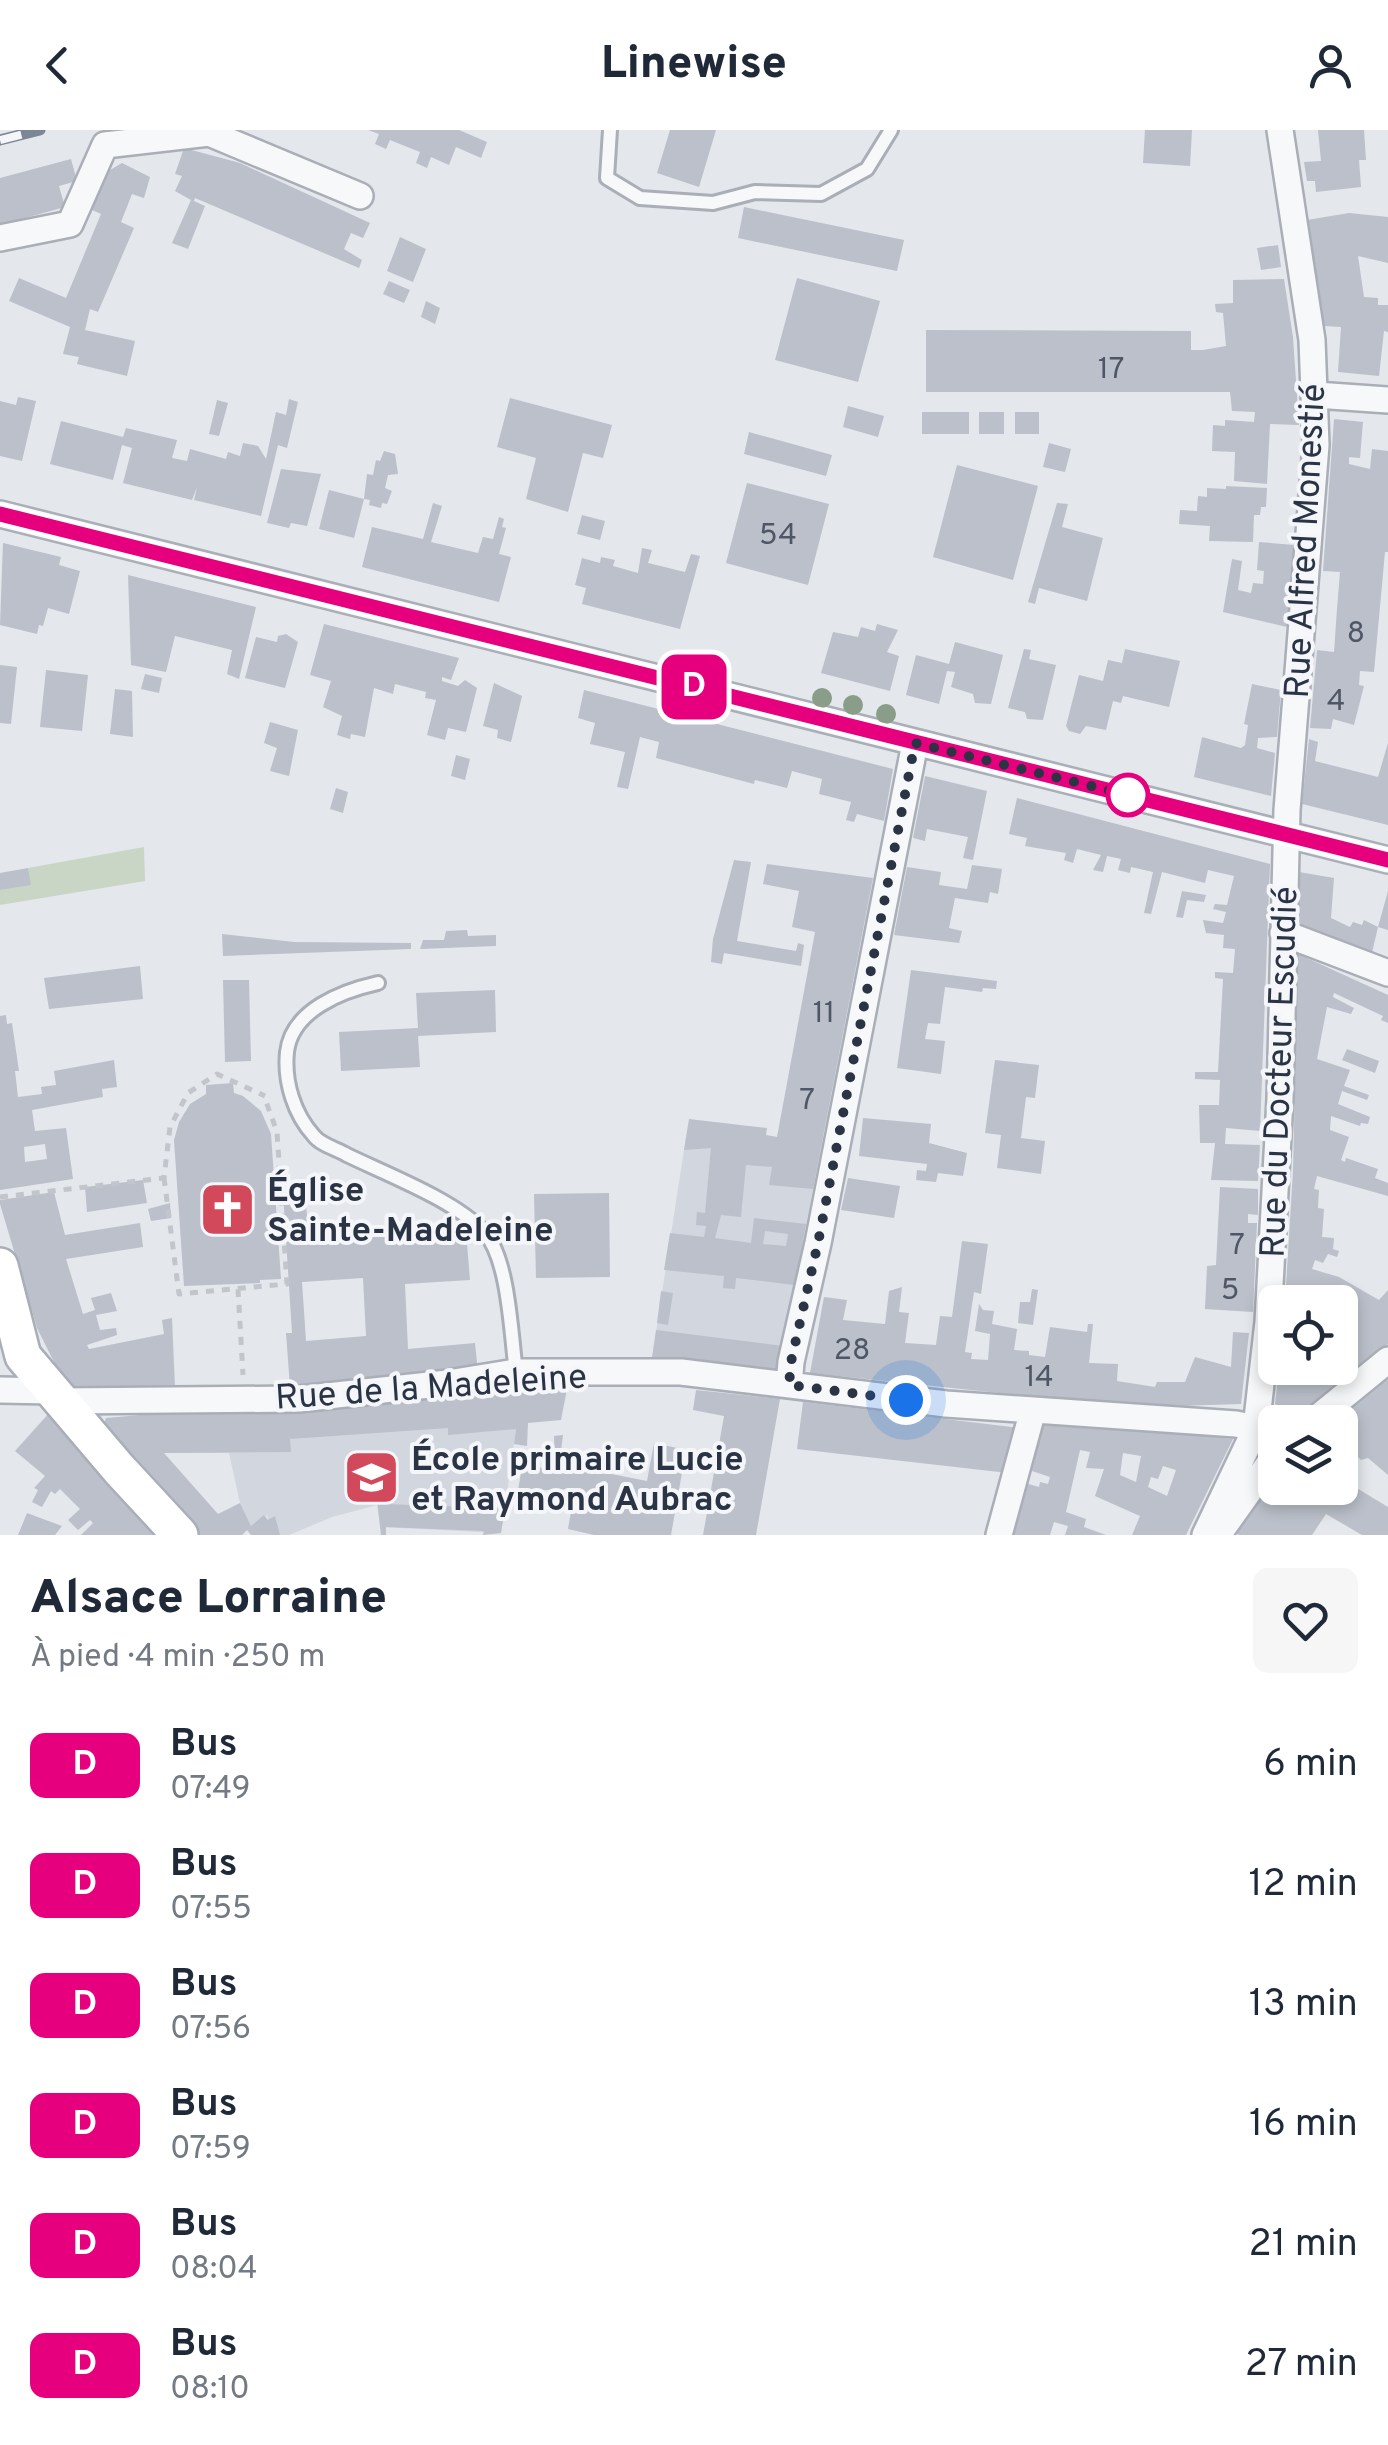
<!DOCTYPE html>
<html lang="fr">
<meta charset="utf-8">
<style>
:root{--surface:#fff;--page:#f6f6f7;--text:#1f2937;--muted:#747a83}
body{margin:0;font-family:Overpass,sans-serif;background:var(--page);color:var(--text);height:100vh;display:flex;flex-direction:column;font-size:38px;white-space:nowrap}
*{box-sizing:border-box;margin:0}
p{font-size:32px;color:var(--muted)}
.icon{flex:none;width:55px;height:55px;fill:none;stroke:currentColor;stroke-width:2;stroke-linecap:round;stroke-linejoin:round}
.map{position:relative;height:1405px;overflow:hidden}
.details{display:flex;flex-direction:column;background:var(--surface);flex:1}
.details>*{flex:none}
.badge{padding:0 20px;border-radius:15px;font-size:35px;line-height:65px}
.buttons{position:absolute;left:1258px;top:1155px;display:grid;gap:20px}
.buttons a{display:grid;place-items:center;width:100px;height:100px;border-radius:15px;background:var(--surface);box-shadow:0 5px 15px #0003;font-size:50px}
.you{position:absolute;width:50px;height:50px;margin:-25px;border:8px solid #fff;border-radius:50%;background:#1a73e8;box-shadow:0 0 0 15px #1a73e833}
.map>.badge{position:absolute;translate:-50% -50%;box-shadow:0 0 0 5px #fff}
.round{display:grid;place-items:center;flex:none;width:105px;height:105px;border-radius:15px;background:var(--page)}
.overview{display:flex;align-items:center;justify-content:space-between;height:170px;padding:0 30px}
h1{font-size:48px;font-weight:800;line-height:75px}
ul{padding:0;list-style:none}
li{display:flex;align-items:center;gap:30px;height:120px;padding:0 30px}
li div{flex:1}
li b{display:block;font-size:38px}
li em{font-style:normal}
li .badge{min-width:110px;font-weight:700;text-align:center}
header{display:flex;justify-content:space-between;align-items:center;height:130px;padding:0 30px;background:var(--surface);font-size:45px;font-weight:800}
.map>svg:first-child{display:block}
</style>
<header><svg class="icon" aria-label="back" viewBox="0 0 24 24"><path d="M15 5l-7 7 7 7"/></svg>Linewise<svg class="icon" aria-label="person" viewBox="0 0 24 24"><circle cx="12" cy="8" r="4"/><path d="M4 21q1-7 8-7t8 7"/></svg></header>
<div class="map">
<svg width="1388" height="1405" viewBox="0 0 1388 1405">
<rect width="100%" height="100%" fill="#e4e7ec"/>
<!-- built -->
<path fill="#d2d6de" d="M686,1007L820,1023L778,1240L652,1228Z
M516,1262L517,1293L501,1403L380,1397L377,1375L332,1387L289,1405H272L267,1385L251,1396L240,1373L229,1323H164L162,1283L288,1280Z"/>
<!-- green -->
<path fill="#c9d6c5" d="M144,717L145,751L0,775V760L30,754L28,738Z"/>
<!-- building -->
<path fill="#bbc0ca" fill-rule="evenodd" d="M368,0H459L487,12L481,28L456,17L449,35L431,27L427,38L416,33L420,22L390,10L386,19L375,14L379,4Z
M670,0H716L699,57L657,43Z
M1145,0H1192L1190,36L1143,33Z
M1318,0H1364L1366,30H1359L1361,57L1316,62L1315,51H1307L1304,32L1321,31Z
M184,18L240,33L370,93L363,108L351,103L344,119L362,130L359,138L195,68L194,71L205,76L188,119L172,113L191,70L175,61L182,46L175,44Z
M71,29L77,51L59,56L65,77L0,95V48Z
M122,33L150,47L144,68L132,64L121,92L134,98L98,182L90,179L85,200L135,211L127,246L77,234L79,227L63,224L70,197L9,171L19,148L66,168L101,84L90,79L105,43Z
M744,77L904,110L897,141L738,108Z
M1349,83L1388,87V133L1358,126L1364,167L1378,168V175H1388V202L1384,201L1379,246L1338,242L1341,197L1324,196L1307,90Z
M400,107L426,119L413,152L387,141Z
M1278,115L1281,137L1261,140L1257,118Z
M797,148L880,171L858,252L775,230Z
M1284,149L1293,207L1299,295L1270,294L1267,354L1234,351L1235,322L1212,321L1213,295L1225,296V290L1254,292L1255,282L1232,281L1230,262H926V200L1191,201V220H1203L1226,216L1223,183L1216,182L1215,174L1233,173V150Z
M389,151L410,160L404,173L383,164Z
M426,171L440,178L435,194L421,187Z
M18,267L36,271L22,331L0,326V271L16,275Z
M510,268L612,295L603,328L583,323L568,382L526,369L536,328L497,317Z
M289,269L298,272L287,318L278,315L261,386L194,370L197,357L192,370L123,353L132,318L122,315L113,350L50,334L61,291L123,307L126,298L177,310L172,328L187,331L190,319L226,329L228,322L240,326L243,313L258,316L266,329L276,282L286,285Z
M217,270L228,273L219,306L209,304Z
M848,276L884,286L878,307L843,297Z
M922,282H969V304H922Z
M979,282H1004V304H979Z
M1015,282H1039V304H1015Z
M1334,289L1363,292L1360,328L1349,327V334L1370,339L1372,319L1388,321V422H1385L1374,542L1360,541L1359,555L1364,556L1354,595L1333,589L1331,599L1310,598L1317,520L1334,522L1337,479L1340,442L1323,441Z
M749,302L832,325L826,346L744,324Z
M1049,313L1071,319L1065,342L1043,337Z
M384,321L395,324L398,344L388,345L385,358L392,361L387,374L382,373L381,378L369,375L370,370L364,369L367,344L373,345L376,330L380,331Z
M957,335L1038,356L1013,450L933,427Z
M281,339L321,344L307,396L291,393L289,398L267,393Z
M747,353L829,374L808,455L726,433Z
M1226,356L1267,358L1266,377H1261L1260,385H1254L1253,412L1209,411L1210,396L1179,394L1180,380L1197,381L1198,366L1207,367V358L1226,359Z
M329,360L364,369L354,408L319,399Z
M433,373L442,376L431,412L478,423L483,407L493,409L499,387L504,389L502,397L506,398L499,424L511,427L499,472L362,437L372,397L423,409Z
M1057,373L1068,374L1062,397L1103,408L1087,471L1039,458L1035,474L1028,472Z
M582,385L605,391L600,410L577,404Z
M1259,412L1294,415L1287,497L1223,482L1232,429L1242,431L1238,460L1251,463L1253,453L1263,454L1264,441L1257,440Z
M3,413L61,427L59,435L80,441L69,484L48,478L43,496L39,495L37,504L0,495Z
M642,418L652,420L648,433L685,442L691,424L700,426L680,499L582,474L586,458L575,455L582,428L600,433L601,427L615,430L613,436L638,443Z
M128,445L256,477L239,549L227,544L232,520L175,506L166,542L131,535Z
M324,494L459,528L451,550L442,547V551L458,556L465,550L477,558L466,602L448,598L445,610L427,605L436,570L425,568L426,562L395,554L393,564L374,558L365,607L351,604L350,609L337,605L342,586L323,577L331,551L310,545Z
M877,494L898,500L887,522L899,526L890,561L821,543L833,502L858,507L861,497L875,501Z
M286,504L298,512L285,558L245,548L256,507L277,512L278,506Z
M955,512L1003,525L991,574L975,573L973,564L951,557L955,542L947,541L939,574L906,565L916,525L949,534Z
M1024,519L1031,520L1029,529L1056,535L1043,590L1027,589L1025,582L1008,578Z
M1125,519L1180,531L1169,577L1123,566L1121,573L1113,571L1106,600L1086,596L1080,604L1069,601L1066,596L1079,545L1103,551L1108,530L1122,533Z
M0,535L17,537L11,594L0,593Z
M46,540L88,545L82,601L40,597Z
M145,544L162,548L159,563L141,559Z
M494,553L522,566L511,612L497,608L498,600L483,596Z
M1252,554L1281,560L1277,607L1258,608L1257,618L1275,623L1271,666L1194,647L1202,607L1241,618L1245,615L1248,595L1244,594Z
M115,559L132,561L133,607L110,604Z
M584,560L893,639L884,691L857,684L854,692L846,690L851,672L819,664L822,649L792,641L787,658L755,650L754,654L656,628L659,612L640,607L628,659L617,657L625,622L590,614L595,593L578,588Z
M270,592L298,600L289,646L270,641L277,618L264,613Z
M1309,609L1318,612L1315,631L1378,647L1388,613V695L1302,674Z
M456,625L470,629L465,650L451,646Z
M925,646L987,661L973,730L963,728L968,707L927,699L925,711L913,708Z
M336,658L348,662L343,683L330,679Z
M1017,668L1270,734L1260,1001L1226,998L1225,1014L1260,1015L1258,1051L1211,1050L1215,1013H1200L1199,975H1219L1220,950L1195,949V942H1218L1223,849L1215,848V842L1233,843L1235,819L1223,818L1224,805L1206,803L1203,790L1223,793L1226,782L1213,779L1215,774L1227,775L1234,746L1208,740L1205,753L1162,742L1151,784L1144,783L1153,742L1131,737L1130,743L1118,740L1121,729L1107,726L1103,742L1093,740L1101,725L1077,719L1073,733L1064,730L1066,723L1025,716L1027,708L1009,704Z
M734,730L751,732L737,811L796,821L798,813L804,815L801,836L724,823L722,834L711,832L713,809Z
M767,734L873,748L813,1059L769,1055L772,1037L746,1035L741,1087L721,1085L715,1108L751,1113L754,1088L806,1094L795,1155L736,1148L735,1159L723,1158L724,1146L664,1140L670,1103L704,1107L706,1096L696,1095L697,1082L705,1083L711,1018L684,1020L689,989L767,998L766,1005L777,1007L815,802L792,797L799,761L763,754ZM765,1101L788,1104L786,1116L763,1114Z
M972,735L1002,739L998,764L990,762L988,773L955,768L949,798L962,801L959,813L894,805L907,737L941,742L939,755L967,759Z
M28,738L31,755L0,760V743Z
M1299,742L1334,748L1331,788L1350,797L1353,792L1362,795L1364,790L1378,797L1388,761V800L1378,797L1371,827L1303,797L1297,789Z
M1182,761L1206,765L1204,772L1187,770L1183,788L1176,787Z
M467,800L468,806L496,805V816L420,819L423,810H444L446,801Z
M222,804L294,812L411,813V819L223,826Z
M1298,824L1388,865V893L1381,890L1383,886L1334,863L1333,867L1354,878L1351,884L1327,877L1317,929L1350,940L1344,956L1369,965L1367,970L1342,961L1338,974L1370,987L1368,994L1361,993L1360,996L1331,986L1330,1000L1349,1007L1341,1030L1345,1032L1346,1028L1378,1039L1375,1048L1388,1053V1066L1317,1046L1314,1059L1319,1060L1318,1078L1324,1079L1322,1107L1334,1108L1333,1119L1339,1121L1337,1127L1328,1124L1323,1133L1315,1130L1312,1139L1339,1147L1379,1170L1388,1160V1214L1301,1289L1275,1274L1279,1238H1340V1186L1346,1180L1340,1172L1332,1171L1285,1172L1293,1041Z
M140,836L143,869L49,879L44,848Z
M911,840L997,851L996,859L983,858L982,862L945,857L940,894L928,893L925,909L945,911L941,944L897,938Z
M223,850H249L251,931L225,932Z
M495,860L496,902L418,906L420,937L341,941L339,902L418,898L416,863Z
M6,885L7,894L12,893L19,941H15L18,967L42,964L41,957L56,955L54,941L114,930L117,957L102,959L103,967L32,980L35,1001L66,998L73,1049L0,1060V886ZM45,1014L47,1029L25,1032L24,1017Z
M1347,919L1379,931L1375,943L1342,930Z
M995,930L1039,935L1035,968L1026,967L1021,1008L1045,1011L1041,1044L997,1038L1001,1005L985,1003Z
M233,953L234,963L243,966L261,981L271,1004L281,1149L260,1150V1153L184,1156L174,1010L179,992L190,974L206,964V955Z
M863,988L931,994L929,1013L967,1023L963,1046L938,1043L936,1052L916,1050L917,1040L926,1041L927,1034L859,1026Z
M848,1048L900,1056L894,1088L841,1080Z
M143,1050L147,1073L87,1082L85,1057Z
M1220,1057L1258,1059V1085L1248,1084V1093H1257L1253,1182L1205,1179L1207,1136L1216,1135Z
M305,1061L308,1098H304L305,1111L466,1102L470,1150L405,1154L408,1219L475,1213L478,1242L290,1257L286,1203H292L283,1062ZM363,1148L366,1206L306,1211L302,1152Z
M54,1062L65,1105L140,1093L143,1117L66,1129L83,1184L95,1180L91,1168L111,1163L117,1181L96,1185L100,1200L116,1198L117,1205L87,1215L89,1219L164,1204L162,1190L172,1188L175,1257L66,1256L37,1198L0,1074V1070Z
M609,1063L610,1147L536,1148L534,1064Z
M170,1073L171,1088L151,1091L148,1079Z
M962,1111L988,1114L981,1164L974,1162L965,1222L972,1223L971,1229L988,1230L990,1204L975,1201L979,1174L983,1180L994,1181L992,1194L1017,1199L1014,1220L1029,1221V1225L1045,1227L1050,1197L1087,1202L1088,1194H1093L1089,1233L1118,1234L1117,1251L1155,1257L1157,1252H1185L1195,1227L1231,1237L1233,1202L1249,1203L1241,1274L1178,1276L1085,1272L810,1243L824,1167L847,1170L843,1190L885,1194L889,1161L902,1157L899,1182L909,1183L905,1213L936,1215L940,1186L952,1187Z
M1032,1159L1038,1160L1033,1195L1018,1193L1020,1172H1030Z
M661,1161L673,1163L668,1195L657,1193Z
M656,1200L783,1216L778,1240L652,1228Z
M1388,1247V1345L1368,1328L1361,1330L1356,1325L1340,1341V1292H1333Z
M567,1259L561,1290L528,1293L527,1316L514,1314L516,1299L448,1305V1298L290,1309L291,1322L164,1323L218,1384L240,1373L251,1396L264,1385L268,1390L275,1386L280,1405H251L247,1400L242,1405H199L104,1294L106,1288L162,1283L288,1280Z
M696,1260L780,1269L756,1405H703L724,1286L693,1280Z
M803,1272L1021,1298L1008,1343L797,1319Z
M50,1282L161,1405H81L93,1393L90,1390L78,1400L68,1390L80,1379L60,1359L55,1364L51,1361L42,1377L32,1372L38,1360L34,1358L45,1346L15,1321Z
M1040,1290L1109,1296L1233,1309L1186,1405H1132L1140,1386L1095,1366L1104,1339L1086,1338L1090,1322L1080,1320L1066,1382L1086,1389L1084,1397L1106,1405H1065L1068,1396L1054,1392L1050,1405H1010L1025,1353L1039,1357L1040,1352L1048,1354L1050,1347L1029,1340ZM1123,1323L1141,1326L1136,1352L1120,1345ZM1163,1336L1176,1340L1167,1366L1148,1357L1151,1347L1158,1349Z
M563,1305L561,1321L578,1323L576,1337L647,1351L654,1313L686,1320L671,1405H594L568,1399L575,1359L518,1361L522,1336L545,1338L546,1332L555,1333L554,1306Z
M377,1332H382L383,1374L505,1378L501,1403L483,1405L484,1401L386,1397V1405H381L377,1368H374Z
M1340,1348L1388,1377V1405H1362L1326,1384L1312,1405H1239L1234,1402L1275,1352V1358H1340Z
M27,1383L43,1389L62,1396L55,1405H18Z"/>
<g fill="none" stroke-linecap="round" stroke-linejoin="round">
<defs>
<path id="lane" d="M610,0L607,48L640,68L713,73L755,62L821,64L867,39L891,0
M378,853C342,861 292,880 287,922C284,952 294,984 314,1006C321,1015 337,1019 347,1025C386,1044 457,1071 485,1103C509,1130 511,1206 516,1242"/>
<path id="street" d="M0,108L70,94L105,15L209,3L360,66
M1316,265L1388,270
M0,384L1388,730
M1283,803L1388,843
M789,1255L791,1232L818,1113L915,613
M0,1260L52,1261
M60,1271L299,1269L448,1253L516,1242H681L946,1274L1236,1294L1256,1298L1275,1310
M1312,1292L1388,1230
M999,1405L1033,1280
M1205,1405L1256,1298L1268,1192L1280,969L1287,680L1316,315L1312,210L1280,0
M1218,1405L1275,1325"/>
<path id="secondary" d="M0,1136L23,1226L119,1339L180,1405"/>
</defs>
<!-- lane casing -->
<use href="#lane" stroke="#a9aeb7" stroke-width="18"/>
<!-- street casing -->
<use href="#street" stroke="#a9aeb7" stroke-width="30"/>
<!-- secondary casing -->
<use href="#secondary" stroke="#a9aeb7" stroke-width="40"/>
<!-- path -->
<path stroke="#c2c5cb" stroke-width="5" stroke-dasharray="8 8" stroke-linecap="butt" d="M164,1048L179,1164L287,1154L277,1002L264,966
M0,1067L164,1048L170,997L188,963L217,944L265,966
M238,1159L243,1245"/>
<!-- lane -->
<use href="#lane" stroke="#f7f8fa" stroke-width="12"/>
<!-- street -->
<use href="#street" stroke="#f7f8fa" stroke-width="25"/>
<!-- secondary -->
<use href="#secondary" stroke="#fff" stroke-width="35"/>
<defs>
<path id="rail" d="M0,10L40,0"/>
</defs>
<!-- rail casing -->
<use href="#rail" stroke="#7d8696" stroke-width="11"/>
<!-- rail -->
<use href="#rail" stroke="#f4f6f9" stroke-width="8" stroke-dasharray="22" stroke-linecap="butt"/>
</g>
<!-- trees -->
<g fill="#899d89">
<circle cx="822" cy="568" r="10"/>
<circle cx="853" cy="575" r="10"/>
<circle cx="886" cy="584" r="10"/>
</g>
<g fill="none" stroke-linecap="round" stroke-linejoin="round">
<defs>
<path id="line" d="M0,384L1388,730"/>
</defs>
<!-- line casing -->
<use href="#line" stroke="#fff" stroke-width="22"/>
<!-- line -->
<use href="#line" stroke="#e6007e" stroke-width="15"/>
<!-- walk -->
<path stroke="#2b3445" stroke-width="10" stroke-dasharray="0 18" d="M906,1270L789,1255L791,1232L818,1113L915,613L1136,667L1128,665"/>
</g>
<!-- icons -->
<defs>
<symbol id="church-square" viewBox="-11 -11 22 22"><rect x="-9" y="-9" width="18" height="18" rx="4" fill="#d1495b" stroke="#f4f6f9"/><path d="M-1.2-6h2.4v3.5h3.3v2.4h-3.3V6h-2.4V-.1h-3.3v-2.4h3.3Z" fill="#fff"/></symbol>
<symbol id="school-square" viewBox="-11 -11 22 22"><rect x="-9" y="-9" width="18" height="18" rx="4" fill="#d1495b" stroke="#f4f6f9"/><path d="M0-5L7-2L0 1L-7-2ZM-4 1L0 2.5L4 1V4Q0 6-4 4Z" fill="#fff"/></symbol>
</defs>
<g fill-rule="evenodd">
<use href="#church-square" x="196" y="1048" width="63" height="63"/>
<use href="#school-square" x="340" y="1316" width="63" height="63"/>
</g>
<!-- markers -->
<circle fill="#fff" stroke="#e6007e" stroke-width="5" cx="1128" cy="665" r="20"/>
<g text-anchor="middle" stroke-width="8" stroke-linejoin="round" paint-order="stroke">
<!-- number labels -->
<g font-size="30" fill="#4f5766">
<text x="1111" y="248">17</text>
<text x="778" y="414">54</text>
<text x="1356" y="512">8</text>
<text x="1336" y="580">4</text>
<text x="824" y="892">11</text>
<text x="807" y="979">7</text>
<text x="1237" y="1124">7</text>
<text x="1230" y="1169">5</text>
<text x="852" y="1229">28</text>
<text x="1039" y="1256">14</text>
</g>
<!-- street labels -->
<g font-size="35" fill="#2b3445" stroke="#f4f6f9">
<text transform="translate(1304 411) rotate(-87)" y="12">Rue Alfred Monestié</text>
<text transform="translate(1278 942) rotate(-88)" y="12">Rue du Docteur Escudié</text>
<text transform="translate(431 1256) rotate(-4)" y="12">Rue de la Madeleine</text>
</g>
<!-- poi labels -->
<g font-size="35" font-weight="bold" fill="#2b3445" stroke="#f4f6f9" text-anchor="start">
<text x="267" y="1071">Église<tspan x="267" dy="40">Sainte-Madeleine</tspan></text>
<text x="411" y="1340">École primaire Lucie<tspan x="411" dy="40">et Raymond Aubrac</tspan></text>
</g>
</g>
</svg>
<div class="buttons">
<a><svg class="icon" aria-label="locate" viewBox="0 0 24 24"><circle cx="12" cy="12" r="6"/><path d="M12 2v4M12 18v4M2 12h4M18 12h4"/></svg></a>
<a><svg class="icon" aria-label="layers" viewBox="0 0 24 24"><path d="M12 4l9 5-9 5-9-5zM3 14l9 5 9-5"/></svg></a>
</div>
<div class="you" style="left:906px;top:1270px"></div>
<b class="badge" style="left:694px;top:557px;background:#e6007e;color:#fff">D</b>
</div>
<section class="details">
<div class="overview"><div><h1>Alsace Lorraine</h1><p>À pied · 4 min · 250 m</p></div><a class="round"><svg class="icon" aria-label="heart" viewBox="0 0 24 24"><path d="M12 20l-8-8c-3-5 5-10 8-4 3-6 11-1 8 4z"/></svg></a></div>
<ul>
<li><span class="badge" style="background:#e6007e;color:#fff">D</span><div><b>Bus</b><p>07:49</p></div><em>6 min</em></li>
<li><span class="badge" style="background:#e6007e;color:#fff">D</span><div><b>Bus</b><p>07:55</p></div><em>12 min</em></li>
<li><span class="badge" style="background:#e6007e;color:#fff">D</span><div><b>Bus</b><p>07:56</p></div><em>13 min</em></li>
<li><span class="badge" style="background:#e6007e;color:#fff">D</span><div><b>Bus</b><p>07:59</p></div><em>16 min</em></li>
<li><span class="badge" style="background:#e6007e;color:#fff">D</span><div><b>Bus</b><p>08:04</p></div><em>21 min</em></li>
<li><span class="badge" style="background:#e6007e;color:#fff">D</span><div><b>Bus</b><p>08:10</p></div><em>27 min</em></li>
</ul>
</section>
